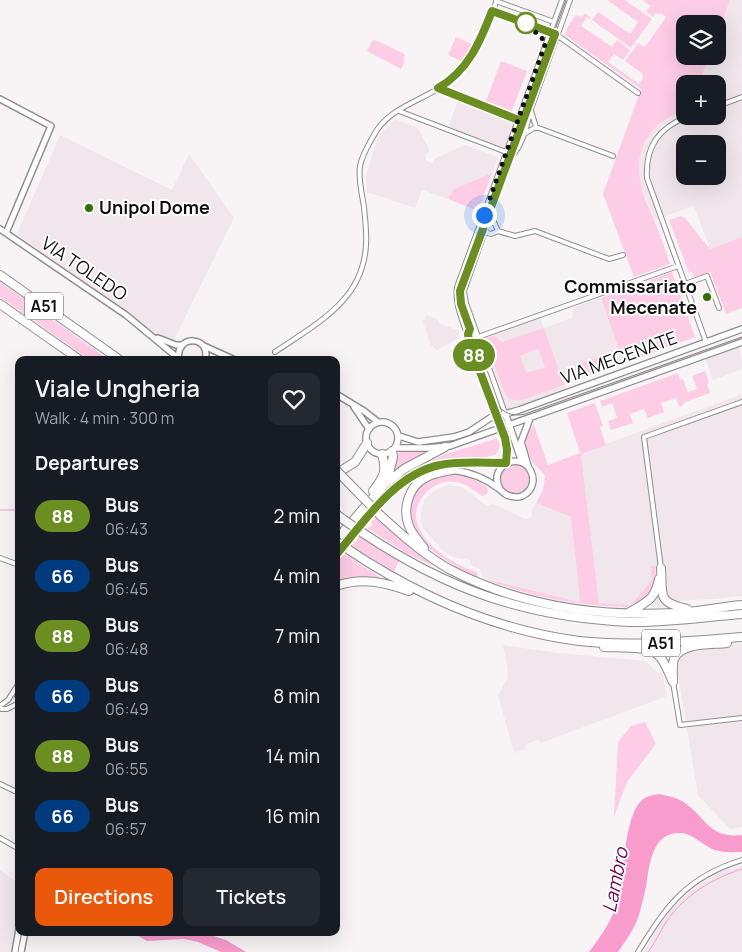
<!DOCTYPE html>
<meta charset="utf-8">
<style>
:root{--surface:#171b24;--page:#242831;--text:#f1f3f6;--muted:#9ea1a6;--accent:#ea580c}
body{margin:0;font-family:Manrope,sans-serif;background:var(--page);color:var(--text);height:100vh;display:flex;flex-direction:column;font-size:19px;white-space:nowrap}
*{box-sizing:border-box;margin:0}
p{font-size:16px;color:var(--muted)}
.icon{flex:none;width:28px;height:28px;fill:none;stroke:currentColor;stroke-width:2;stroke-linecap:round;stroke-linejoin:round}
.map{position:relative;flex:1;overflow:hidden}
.drawer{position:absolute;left:15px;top:356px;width:325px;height:580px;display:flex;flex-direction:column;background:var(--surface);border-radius:10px;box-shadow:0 5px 20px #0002}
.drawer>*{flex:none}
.badge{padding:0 10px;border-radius:16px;font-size:18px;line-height:32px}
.tools{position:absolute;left:676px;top:15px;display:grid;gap:10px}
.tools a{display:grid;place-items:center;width:50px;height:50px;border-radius:10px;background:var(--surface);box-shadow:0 5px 20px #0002;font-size:25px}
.you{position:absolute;width:25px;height:25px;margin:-12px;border:4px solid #fff;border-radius:50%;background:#1a73e8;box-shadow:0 0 0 8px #1a73e833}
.map>.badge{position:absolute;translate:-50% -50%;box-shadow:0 0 0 2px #fff}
h2{padding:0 20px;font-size:19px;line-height:45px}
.round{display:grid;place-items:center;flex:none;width:52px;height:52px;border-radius:10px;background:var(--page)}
.summary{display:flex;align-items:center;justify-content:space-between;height:85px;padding:0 20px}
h1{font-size:24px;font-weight:600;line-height:38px}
.cta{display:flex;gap:10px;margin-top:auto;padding:10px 20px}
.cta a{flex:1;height:58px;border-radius:10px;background:var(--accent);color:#fff;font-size:20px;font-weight:600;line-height:58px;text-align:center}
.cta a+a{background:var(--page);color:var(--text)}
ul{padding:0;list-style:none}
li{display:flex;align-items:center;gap:15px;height:60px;padding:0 20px}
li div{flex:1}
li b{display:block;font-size:19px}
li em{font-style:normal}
li .badge{min-width:55px;font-weight:700;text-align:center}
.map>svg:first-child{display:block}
</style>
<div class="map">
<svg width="742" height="952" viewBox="0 0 742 952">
<rect width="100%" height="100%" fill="#f8f4f6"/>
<!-- built -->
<path fill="#f1e6ec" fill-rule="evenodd" d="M730,0H742V237L710,249L694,206L654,220L641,186L638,170L640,154L646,138L653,129L667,117L685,110V116H718V84H699L709,56H718V34ZM685,144H718V176H685Z
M458,100L515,121L505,149L448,128Z
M395,119L418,128L430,151L425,155L427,161L432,163L434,159L465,145L498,157L492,173L454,189L448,199L422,190L415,208L367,192L366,176L378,136Z
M60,135L172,190L189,154L234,218L171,346L130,314L17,234Z
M601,298L624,364L565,384L567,392L505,412L479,337L539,316L544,328L572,318L575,307Z
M426,315L437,319L440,324L460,331L457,339L437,350L431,345L423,322Z
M737,344L742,357V369L713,380L704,355Z
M742,394V596L715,599L672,601L666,607L599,603L581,453Z
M447,485L462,487L487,506L493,504L526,519L532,517V510L536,503L571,517L580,602L482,577L481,570L471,565L470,560L456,558L445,553L423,528L421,520V511L425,499L432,492Z
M742,644V827L730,829L698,795L676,663L680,655L687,650Z
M503,645L558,653L646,661L657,673L662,672L667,696L541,743L538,740L534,741L526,745L525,749L514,753L498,695L508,678L506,659Z
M742,865V952H643L668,912L679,900L703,882L722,871Z
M0,870L19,884V910L11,952H0Z"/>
<!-- green -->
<path fill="#fdcde5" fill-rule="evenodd" d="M607,0H625L652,19L631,48L592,20L598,12L630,34L638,22Z
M643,0H730L718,34V24H685V56H709L699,84H685V110C651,122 633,147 641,184C643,196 649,208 654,220C660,234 665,249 670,264L634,277L603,194L641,89L565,35L568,26L576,15L581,18L585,13L591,18L590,19L587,17L581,26L612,47L617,40L630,50L623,60L614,54L608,62L639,84L643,78L642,77L643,74L625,61L638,43L645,47L666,17L660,13L659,15L656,13L653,17L646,12L650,6Z
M456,37L472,44L463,62L448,55Z
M375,40L405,54L403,60L405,61L401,69L367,51L372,41Z
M501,61L527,71L512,111L486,101Z
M492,173L478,211L448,199L454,189Z
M681,216L685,218L710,249L742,237V308L726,314L710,272L694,277L692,272L689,273L669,220Z
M672,272L695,337L624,364L601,298Z
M0,282L109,360H90L0,297Z
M544,328L564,385L519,401L510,399L505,394L485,339L494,336L502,342ZM537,349L539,350L545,366L544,368L526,373L520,356Z
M614,351L618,363L580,377L576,365Z
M705,371L709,383L707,384L710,393L683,403L684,405L679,407L676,398L661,403L664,412L648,418L644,409L630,414L633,423L611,430L608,421L617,418L612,403L602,407L600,401L678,373L680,380L683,379L688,392L697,389L692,376Z
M595,403L603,426L600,427L606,445L581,454L599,603L631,605L652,580L650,566H655C655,572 656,580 655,586C652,596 641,605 631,607C579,607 530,597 482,578L580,602L571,517L536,503L543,490L545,476C542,471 538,469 534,464C526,454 521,433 534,425L548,465L580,453L567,413Z
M496,438C502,444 500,449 495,455C466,463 442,457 412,472V470L446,454L492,440Z
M435,449L392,474C393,469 393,463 394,458C399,446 425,450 435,449Z
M501 479a14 14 0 1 1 28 0a14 14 0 1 1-28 0Z
M447,474C463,474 474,478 487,487L488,493L483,496C473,491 467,483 456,482C445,480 436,484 428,491C392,525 446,563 477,572L478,578C449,564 395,536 413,496C420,481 432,477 447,474Z
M377,517L414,551L431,564V565L406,553L367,528L373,525L371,522Z
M360,536L399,561L394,572L352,546Z
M346,555L381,578H363L336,584V561L342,556Z
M645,722L656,744L627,782L614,817L618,742L631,726Z"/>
<!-- water -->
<path fill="#f89cce" d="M659,794C667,796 675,797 682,801C706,816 708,839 742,835V852C733,852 724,853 715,850C703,846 694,834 681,833C653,832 650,861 647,881C645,892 642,904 639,915C635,928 626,940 618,952H589C601,936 614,918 618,898C623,875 625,816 641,801C646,796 653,795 659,794Z
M133,933H204L226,940L246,952H221L198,942L184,939L147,941Z"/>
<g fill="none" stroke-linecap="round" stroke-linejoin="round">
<!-- stream -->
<path stroke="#f89cce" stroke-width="1" d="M0,510H19
M648,952C655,943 660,932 666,922C685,895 711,879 742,869"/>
<defs>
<path id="minor" d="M496,1L554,22
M492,11L557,35L638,93
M438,88L522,121
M718,106L742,97
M399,111L506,152
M531,111L536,127
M688,116C659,128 645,146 647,178L706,342
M536,127L613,156
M524,134L536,127
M488,218L494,222L498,231
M478,230L491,234L498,231L515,236L535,231L609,259L623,255
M685,284L707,276L719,308
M468,334L478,337L678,266
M468,334L470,329L476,335
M275,352C317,323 363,301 366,245C367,232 365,219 364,207C362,194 358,179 360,166C362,155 369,144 374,135C390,104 432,99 456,76C477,57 487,26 497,0
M505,413L466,303L464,291L511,157C523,146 527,124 531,109L570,0
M496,416L470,345C466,326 454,307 457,287L562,0
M0,558L19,565
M661,568L644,437L742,402
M673,682L680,725L742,718
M19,687L17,696L19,700
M0,706L8,700L19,683
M0,709H7L19,703
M0,784L19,793
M0,838L19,849
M638,952C667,905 687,877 742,860"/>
<path id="tertiary" d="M0,99L51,126L6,233
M0,229L126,315L178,358
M158,338L176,345H182
M204,346L235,360
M179,360C174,334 212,335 205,360
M218,360H227
M336,394L364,411L378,422
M354,407L369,429
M336,555C363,523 390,480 432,467C455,460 482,463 506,463
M15,952L19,929
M21,952L25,932"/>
<path id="secondary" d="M505,413L522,462
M496,416C503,432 508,445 506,463
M366 438a16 16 0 1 1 32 0a16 16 0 1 1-32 0Z
M399,436L418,442L454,437L469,432L490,418L519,410L742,329
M395,448H428L450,446L742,342
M528,466L521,442L530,418
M452,470C468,472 485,478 498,488C501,490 503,493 507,495C512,497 517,498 522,496C545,485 528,450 504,465C496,472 495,480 500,489"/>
<path id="motorway" d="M0,275L120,360
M0,304L80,360
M336,474L355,462L367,443
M388,477L393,457L392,451
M373,491C384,477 387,471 382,454
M336,514L344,520
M380,515C401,534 424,555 449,569C518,605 597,617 674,613C697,612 719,607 742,605
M363,533C448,590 526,617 629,622C666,623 705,617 742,614
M336,540L384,485L404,469L445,447
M424,548C418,541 412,534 409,526C402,509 409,486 425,478C433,473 443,472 452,470
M349,550C418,596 495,630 579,641C633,647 688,641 742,637
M661,568C663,595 656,602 687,609
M336,586C362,577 384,582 409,591
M630,612C646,602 655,600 659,579
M604,647C619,648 650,645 660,657C666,664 669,674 673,682
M673,680C673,673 672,665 674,659C681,642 712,645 727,643"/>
</defs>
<!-- minor casing -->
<use href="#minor" stroke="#908d8f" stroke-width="6"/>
<!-- tertiary casing -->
<use href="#tertiary" stroke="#908d8f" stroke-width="8"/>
<!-- secondary casing -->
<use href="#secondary" stroke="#908d8f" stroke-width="8"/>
<!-- motorway casing -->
<use href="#motorway" stroke="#908d8f" stroke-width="10"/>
<!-- minor -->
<use href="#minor" stroke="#fff" stroke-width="4"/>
<!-- tertiary -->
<use href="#tertiary" stroke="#fff" stroke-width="5"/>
<!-- secondary -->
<use href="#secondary" stroke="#fff" stroke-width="5.5"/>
<!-- motorway -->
<use href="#motorway" stroke="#fff" stroke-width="8"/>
<!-- tram -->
<path stroke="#817e80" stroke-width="1" d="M566,0L459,290L460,303L496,403C503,413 513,417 525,414L742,337"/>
<defs>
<path id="motorway-bridge" d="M336,470L380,515
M344,520L363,533
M336,541L349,550"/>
</defs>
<!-- motorway-bridge casing -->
<use href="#motorway-bridge" stroke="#908d8f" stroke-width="10" stroke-linecap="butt"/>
<!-- motorway-bridge -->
<use href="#motorway-bridge" stroke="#fff" stroke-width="8"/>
</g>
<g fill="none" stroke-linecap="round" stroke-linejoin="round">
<defs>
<path id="line" d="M336,555C364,522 395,474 440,465C461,461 484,463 506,463L507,450L505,438L470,345L468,334L470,329L461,304L460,291L555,34L492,11C480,42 468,71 438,88L521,121"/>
</defs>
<!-- line casing -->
<use href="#line" stroke="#fff" stroke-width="11"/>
<!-- line -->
<use href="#line" stroke="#6b8e23" stroke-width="8"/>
<!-- walk -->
<path stroke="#100f10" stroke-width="5" stroke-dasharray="0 9" d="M484,215L546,42L526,23"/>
</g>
<!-- markers -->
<circle fill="#fff" stroke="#6b8e23" stroke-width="2.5" cx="526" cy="23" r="10"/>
<g fill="#326f00" stroke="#fff" stroke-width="2">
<circle cx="89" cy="208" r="5"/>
<circle cx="707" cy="297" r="5"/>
</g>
<g text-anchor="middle" stroke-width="4" stroke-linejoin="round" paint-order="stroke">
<!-- shield labels -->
<g fill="#fff" stroke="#585758" stroke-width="1">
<rect x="25" y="292.5" width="38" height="27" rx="4"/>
<rect x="642" y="629.5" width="38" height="27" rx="4"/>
</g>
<g font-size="16" font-weight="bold" fill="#100f10">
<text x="44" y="312">A51</text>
<text x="661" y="649">A51</text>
</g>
<!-- poi labels -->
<g font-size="18" font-weight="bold" fill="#100f10" stroke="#fff" text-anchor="start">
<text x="99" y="214">Unipol Dome</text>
<text x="697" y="293" text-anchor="end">Commissariato<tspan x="697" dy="21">Mecenate</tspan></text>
</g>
<!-- street labels -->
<g font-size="18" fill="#100f10" stroke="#fff">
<text transform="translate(84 269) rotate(34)" y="6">VIA TOLEDO</text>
<text transform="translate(619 358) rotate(-20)" y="6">VIA MECENATE</text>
</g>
<!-- water labels -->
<g font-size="19" font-style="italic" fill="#740451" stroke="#fff">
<text transform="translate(615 880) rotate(-79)" y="7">Lambro</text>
</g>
</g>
</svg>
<div class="tools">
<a><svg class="icon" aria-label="layers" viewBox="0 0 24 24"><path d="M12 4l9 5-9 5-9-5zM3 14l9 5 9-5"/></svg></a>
<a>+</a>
<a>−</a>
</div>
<div class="you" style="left:484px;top:215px"></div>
<b class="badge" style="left:474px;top:355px;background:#6b8e23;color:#fff">88</b>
<section class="drawer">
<div class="summary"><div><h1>Viale Ungheria</h1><p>Walk · 4 min · 300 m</p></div><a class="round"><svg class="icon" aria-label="heart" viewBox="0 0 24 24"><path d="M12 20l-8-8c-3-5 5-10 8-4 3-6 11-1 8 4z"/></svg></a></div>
<h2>Departures</h2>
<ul>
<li><span class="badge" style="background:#6b8e23;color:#fff">88</span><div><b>Bus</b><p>06:43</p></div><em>2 min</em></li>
<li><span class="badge" style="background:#003b80;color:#fff">66</span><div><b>Bus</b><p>06:45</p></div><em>4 min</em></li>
<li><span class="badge" style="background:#6b8e23;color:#fff">88</span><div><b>Bus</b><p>06:48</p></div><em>7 min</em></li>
<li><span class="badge" style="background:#003b80;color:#fff">66</span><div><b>Bus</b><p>06:49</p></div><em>8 min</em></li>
<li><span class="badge" style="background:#6b8e23;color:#fff">88</span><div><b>Bus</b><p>06:55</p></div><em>14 min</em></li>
<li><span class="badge" style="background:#003b80;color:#fff">66</span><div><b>Bus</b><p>06:57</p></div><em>16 min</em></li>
</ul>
<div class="cta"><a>Directions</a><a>Tickets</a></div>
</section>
</div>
